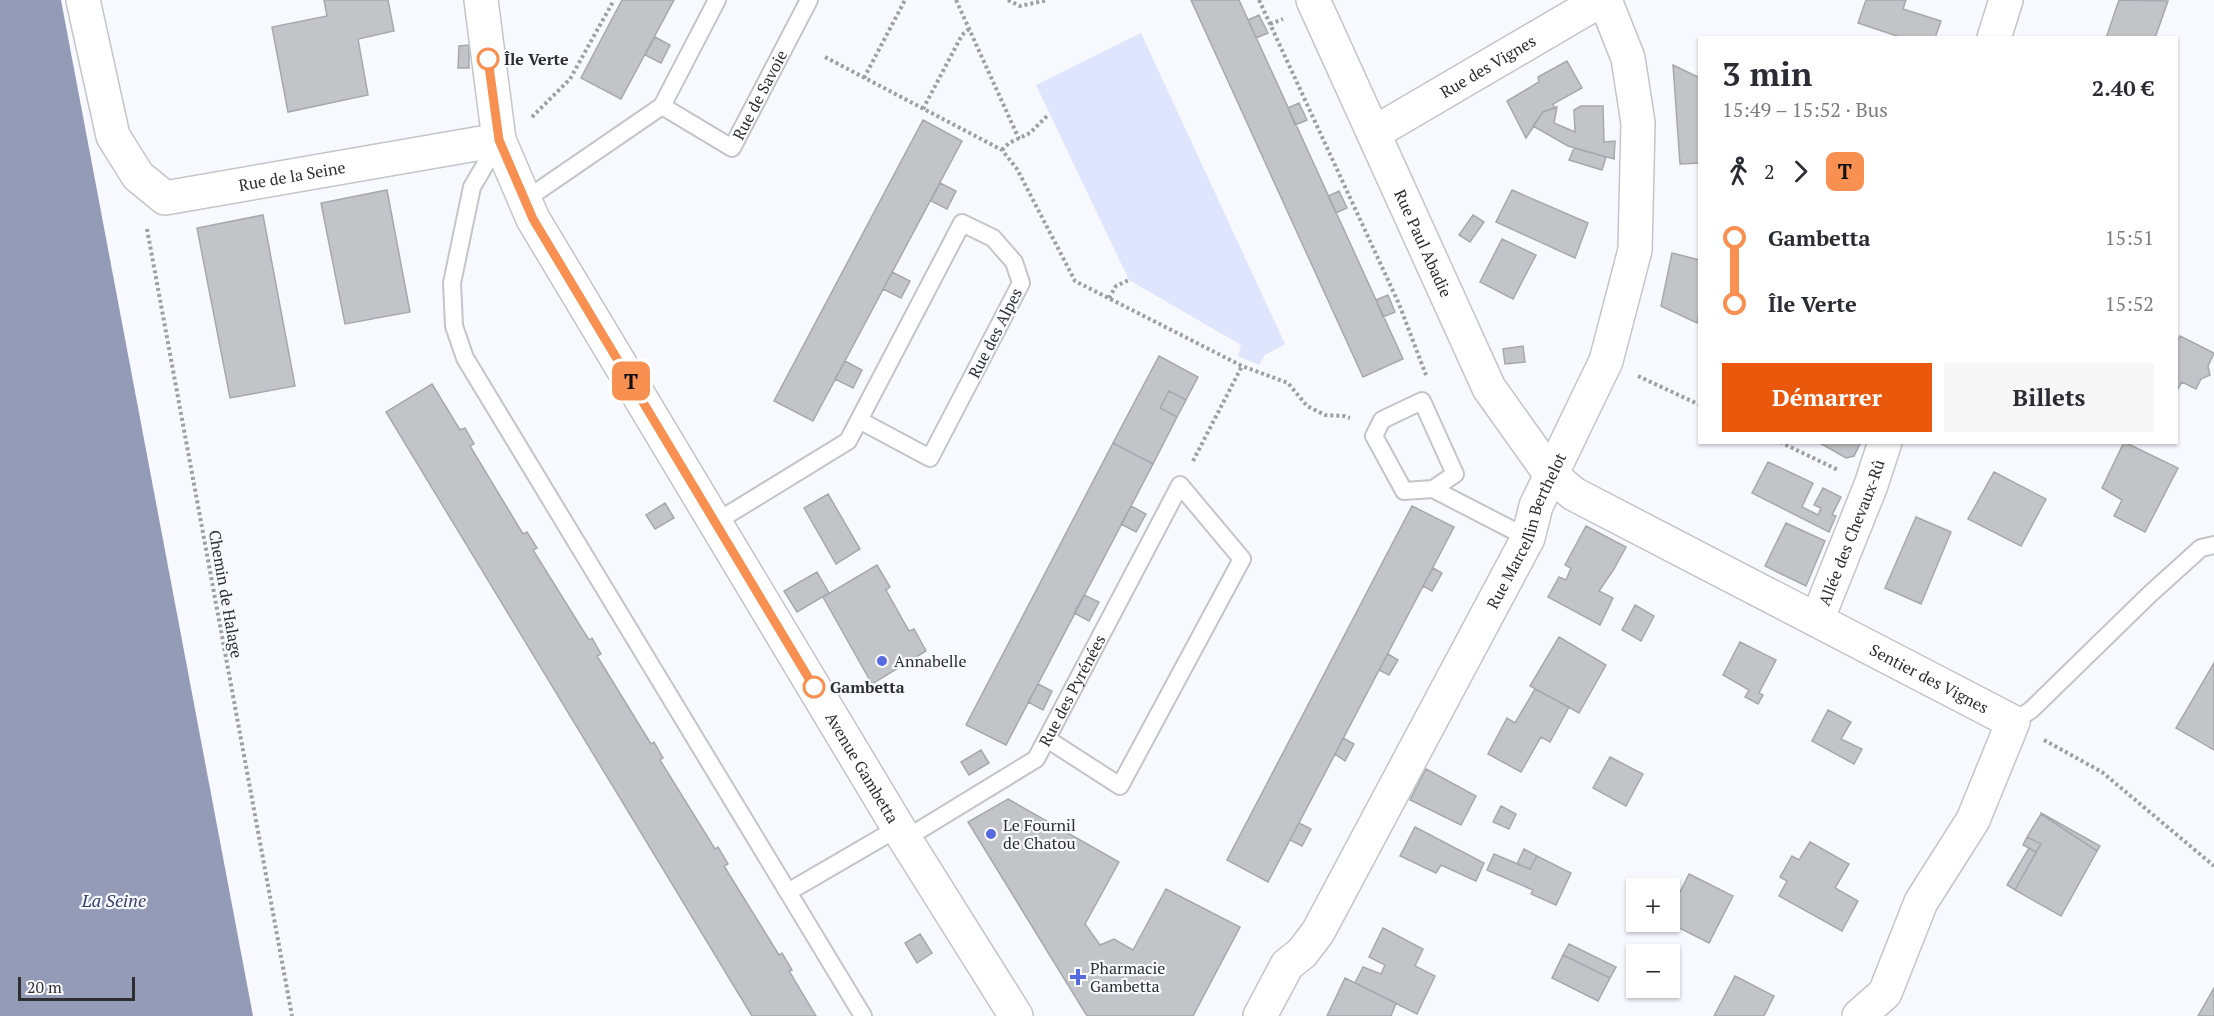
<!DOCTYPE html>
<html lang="fr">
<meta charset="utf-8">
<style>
:root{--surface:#fff;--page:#f7f7f7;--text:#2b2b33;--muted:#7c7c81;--accent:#ea580c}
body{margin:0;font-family:"PT Serif",serif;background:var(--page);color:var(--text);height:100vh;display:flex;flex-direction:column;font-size:22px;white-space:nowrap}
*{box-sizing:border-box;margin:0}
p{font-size:20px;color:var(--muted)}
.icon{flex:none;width:33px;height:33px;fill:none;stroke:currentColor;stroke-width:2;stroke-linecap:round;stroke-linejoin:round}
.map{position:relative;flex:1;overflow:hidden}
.drawer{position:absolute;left:1698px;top:36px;width:480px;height:408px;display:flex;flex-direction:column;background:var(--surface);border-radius:0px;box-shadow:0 2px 4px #0004}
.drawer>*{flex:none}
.badge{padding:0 12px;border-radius:9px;font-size:21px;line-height:39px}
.buttons{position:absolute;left:1626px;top:878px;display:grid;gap:12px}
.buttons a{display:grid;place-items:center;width:54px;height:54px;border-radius:0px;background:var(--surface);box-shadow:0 2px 4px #0004;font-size:30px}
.scale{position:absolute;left:18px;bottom:15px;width:117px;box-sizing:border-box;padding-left:6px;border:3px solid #2e2e30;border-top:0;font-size:16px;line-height:21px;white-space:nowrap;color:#2e2e30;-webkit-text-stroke:4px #f8f9fe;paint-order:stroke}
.map>.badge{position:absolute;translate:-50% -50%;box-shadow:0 0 0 3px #fff}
.legs{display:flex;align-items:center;gap:9px;height:66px;padding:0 24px;font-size:20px}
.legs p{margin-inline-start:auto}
.overview{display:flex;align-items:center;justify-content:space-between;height:102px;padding:0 24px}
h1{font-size:33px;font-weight:700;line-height:45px}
.cta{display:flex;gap:12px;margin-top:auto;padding:12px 24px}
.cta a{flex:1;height:69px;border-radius:0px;background:var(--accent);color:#fff;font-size:24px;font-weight:700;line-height:69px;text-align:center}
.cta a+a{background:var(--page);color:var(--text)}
ul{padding:0 24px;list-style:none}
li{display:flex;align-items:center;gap:21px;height:66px;font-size:22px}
li i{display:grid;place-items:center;width:9px;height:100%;margin:0 8px;background:currentColor}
li i::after{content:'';width:15px;height:15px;margin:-8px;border:4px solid;border-radius:50%;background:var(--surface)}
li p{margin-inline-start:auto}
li:first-child i{background:linear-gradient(#0000 50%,currentColor 0)}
li:last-child i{background:linear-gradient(currentColor 50%,#0000 0)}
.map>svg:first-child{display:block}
</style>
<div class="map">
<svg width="2214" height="1016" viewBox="0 0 2214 1016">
<rect width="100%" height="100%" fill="#f8f9fe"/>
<!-- green -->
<path fill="#dee5fc" d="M1141,33L1285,344L1265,355L1259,365L1238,356L1241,345L1129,280L1036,85Z"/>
<!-- water -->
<path fill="#939bb7" d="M0,0H61L253,1016H0Z"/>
<!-- building -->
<path fill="#c3c4c8" stroke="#a7a8ad" stroke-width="1.5" d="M324,0H388L394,31L358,39L368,95L288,112L272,27L327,16Z
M622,0H674L621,99L581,78Z
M1191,0H1239L1403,359L1363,377Z
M1866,0H1906L1903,9L1941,21L1935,38H1903L1858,23Z
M2119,0L2168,1L2155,38H2106Z
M1259,15L1268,33L1256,38L1248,20Z
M655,37L670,45L661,63L645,55Z
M469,45V68H458L459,46Z
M1567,61L1582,88L1553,104L1555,108L1543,112L1526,138L1507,101L1539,82L1538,77Z
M1673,65L1700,78V163L1680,164Z
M1299,103L1307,120L1295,125L1288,108Z
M1581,106H1603L1604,142L1615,141L1614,159L1568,146L1533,126L1543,112L1557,107L1554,123L1575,132L1574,110Z
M923,120L962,141L813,421L774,401Z
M1574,148L1606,157L1602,170L1569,160Z
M940,183L956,191L947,209L931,201Z
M387,190L410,312L345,324L321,203Z
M1512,190L1588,223L1575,258L1496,222Z
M1339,191L1347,208L1336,213L1328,196Z
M263,215L295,386L230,398L197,228Z
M1473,215L1484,222L1470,242L1459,235Z
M1502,239L1536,255L1513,299L1480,282Z
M1672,253L1700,260V313L1697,323L1661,306Z
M892,272L910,281L901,298L883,289Z
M1388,295L1395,312L1383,317L1376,300Z
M2180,336L2214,353L2208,366L2210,375L2201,379L2196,389L2182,382L2176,392V343Z
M1523,346L1525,362L1505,364L1503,349Z
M1159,356L1198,377L1186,400L1169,391L1160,408L1177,417L1153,464L1113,443Z
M845,361L862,370L853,388L835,379Z
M432,384L460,430L465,428L474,444L470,446L523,534L527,532L537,548L533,550L589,640L592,638L601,654L597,656L651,744L654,742L663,758L660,760L715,849L718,847L728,864L724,866L779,955L782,953L792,970L789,971L816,1016H752L386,412Z
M1169,391L1186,400L1177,417L1160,408Z
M1818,442H1861L1854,456L1846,458Z
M2124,442L2178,468L2145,532L2114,516L2122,500L2102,488Z
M1113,443L1153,464L1006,745L966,725Z
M1768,462L1813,483L1802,507L1818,515L1821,508L1814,505L1823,488L1841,497L1832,515L1836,516L1829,532L1752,493Z
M1994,472L2046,499L2021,546L1968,519Z
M828,494L860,549L836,564L804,508Z
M665,503L674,518L655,529L646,515Z
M1131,506L1146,514L1136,532L1121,524Z
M1412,506L1454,527L1268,882L1227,860Z
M1916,517L1951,532L1921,604L1885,588Z
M1786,523L1825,541L1806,586L1765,566Z
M1586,526L1626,547L1614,569L1599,591L1613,598L1600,625L1548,597L1559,577L1566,580L1571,568L1565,565Z
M877,565L890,587L886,590L909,631L914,629L926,651L872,684L823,597Z
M1433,568L1442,573L1432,591L1423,586Z
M817,572L829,593L797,612L784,591Z
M1084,595L1099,602L1089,621L1074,613Z
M1635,605L1654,616L1641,641L1622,630Z
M1559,637L1606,665L1579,713L1530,686Z
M1740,642L1776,660L1759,693L1763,695L1758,704L1745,697L1749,690L1723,675Z
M1388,654L1398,660L1389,675L1379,670Z
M2214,663V750L2176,728Z
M1038,684L1052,691L1043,710L1028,702Z
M1535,689L1569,707L1550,742L1541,737L1521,772L1488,754L1507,718L1515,723Z
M1828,710L1851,722L1841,739L1862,749L1854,764L1812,741Z
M1343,738L1354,744L1345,761L1335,754Z
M981,750L989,763L969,775L961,762Z
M1610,757L1643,774L1626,806L1593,788Z
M1426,769L1476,796L1461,825L1410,800Z
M1008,799L1119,862L1085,924L1100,945L1114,939L1133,950L1166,889L1240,927L1193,1016H1087L968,822Z
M1501,806L1516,814L1509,829L1493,822Z
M2041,813L2100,846L2097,851L2041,814Z
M2041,814L2097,851L2061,916L2015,890L2041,844L2027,837Z
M1299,823L1311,829L1302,846L1290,840Z
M1415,827L1484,863L1476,881L1441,865L1436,873L1400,856Z
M2027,837L2041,844L2036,852L2023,845Z
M1810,842L1849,864L1835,888L1858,901L1842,931L1779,896L1787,881L1780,877L1792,856L1799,860Z
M2029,848L2036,852L2015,890L2007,885Z
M1524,849L1537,856L1530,869L1517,864Z
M1494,854L1530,869L1537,856L1571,873L1556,905L1531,894L1533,890L1487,870Z
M1689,874L1733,896L1709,943L1666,921H1670V912Z
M1383,928L1423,949L1415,966L1435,976L1417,1014L1355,983L1363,967L1381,974L1385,965L1369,957Z
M920,934L932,953L917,963L905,943Z
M1569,944L1616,967L1610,978L1563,955Z
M1563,955L1610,978L1598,1001L1552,978Z
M1735,976L1774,996L1764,1016H1714Z
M1345,978L1396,1003L1391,1016H1327Z
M2214,988V1016H2198Z"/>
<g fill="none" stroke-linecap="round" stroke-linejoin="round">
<defs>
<g id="lane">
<path id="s1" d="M717,0L662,106L732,148L809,0"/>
<path d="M499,141L472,187L452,283L454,326L465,358L863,1016"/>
<path d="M525,200L662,106"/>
<path d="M1433,489L1455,474L1422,401L1382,420L1374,436L1404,491L1433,489L1528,538"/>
<path d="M716,522L848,441L962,223L993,238L1014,262L1021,283L930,458L859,420"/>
<path d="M2013,722L2031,710L2150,594L2201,548L2214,545"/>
<path id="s2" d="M905,839L1036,759L1180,485L1242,559L1120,786L1047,739"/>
<path d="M788,892L898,828"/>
</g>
<g id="street">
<path id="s3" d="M83,0L113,136L138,176L165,198L499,140"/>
<path id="s4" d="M481,0L499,140L533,219L905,839L1016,1016"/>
<path id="s5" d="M1313,0L1489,388L1551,475L1574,494L2013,722L1973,820L1921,902L1885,993L1859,1016"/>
<path d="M1994,38L2006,0"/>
<path id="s6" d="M1374,133L1601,0"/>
<path id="s7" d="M1817,620L1871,485L1885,442"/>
<path id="s8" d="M1260,1016L1287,965L1302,953L1318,932L1528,538L1536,506L1606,361L1635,250L1638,123L1628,58L1605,0"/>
</g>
</defs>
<!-- lane casing -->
<use href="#lane" stroke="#c3c5c9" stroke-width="20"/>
<!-- street casing -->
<use href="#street" stroke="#c3c5c9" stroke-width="36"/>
<!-- path -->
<path stroke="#9e9fa2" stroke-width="4" stroke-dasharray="3 3" stroke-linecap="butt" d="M956,0L1019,139
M1008,0L1020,6L1048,0
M1259,0L1399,304L1426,375
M1270,24L1283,19
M825,57L1002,150L1017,169L1075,281L1242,366L1288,383L1307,406L1325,415L1344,416L1350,418
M864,78L905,0
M923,109L962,35L969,29
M532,117L570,79L614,0
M1002,150L1009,143L1030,133L1048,115
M147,229L292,1016
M1109,298L1116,286L1129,280
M1638,376L1700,405
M1780,442L1838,470
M1193,461L1242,366
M2044,740L2102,772L2214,866"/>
<!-- lane -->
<use href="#lane" stroke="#fff" stroke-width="16"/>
<!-- street -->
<use href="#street" stroke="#fff" stroke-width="33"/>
</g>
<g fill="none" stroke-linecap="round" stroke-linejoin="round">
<defs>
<path id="line-1" d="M488,59L499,140L533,219L814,687"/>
</defs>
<!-- line-1 casing -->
<use href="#line-1" stroke="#fff" stroke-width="14"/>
<!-- line-1 -->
<use href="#line-1" stroke="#f79050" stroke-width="9"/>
</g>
<!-- markers -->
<g fill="#fff" stroke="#f79050" stroke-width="3">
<circle cx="488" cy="59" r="10"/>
<circle cx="814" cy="687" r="10"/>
</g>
<g fill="#576ae0" stroke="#f8f9fe" stroke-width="2">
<circle cx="882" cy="661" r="6"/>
<circle cx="991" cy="834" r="6"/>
<path d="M1075 968h6v6h6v6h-6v6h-6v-6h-6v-6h6z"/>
</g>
<g text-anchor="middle" stroke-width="4.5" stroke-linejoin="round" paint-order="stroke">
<!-- stop labels -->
<g font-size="16" font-weight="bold" fill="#2e2e30" stroke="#f8f9fe" text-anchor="start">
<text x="504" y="65">Île Verte</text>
<text x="830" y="693">Gambetta</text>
</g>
<!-- street labels -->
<g font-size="16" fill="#2e2e30" stroke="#f8f9fe">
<text dy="6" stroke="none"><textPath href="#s6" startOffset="132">Rue des Vignes</textPath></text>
<text dy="6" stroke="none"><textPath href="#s1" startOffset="261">Rue de Savoie</textPath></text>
<text dy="6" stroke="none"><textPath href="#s3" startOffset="350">Rue de la Seine</textPath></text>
<text dy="6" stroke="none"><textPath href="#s5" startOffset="267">Rue Paul Abadie</textPath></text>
<text transform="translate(995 333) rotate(-63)" y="6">Rue des Alpes</text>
<text dy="6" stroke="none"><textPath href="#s8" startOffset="556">Rue Marcellin Berthelot</textPath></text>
<text dy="6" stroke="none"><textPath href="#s7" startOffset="94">Allée des Chevaux-Rû</textPath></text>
<text transform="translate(226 594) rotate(80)" y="6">Chemin de Halage</text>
<text dy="6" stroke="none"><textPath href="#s5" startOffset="963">Sentier des Vignes</textPath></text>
<text dy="6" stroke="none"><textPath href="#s2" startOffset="231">Rue des Pyrénées</textPath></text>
<text dy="6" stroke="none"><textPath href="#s4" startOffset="867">Avenue Gambetta</textPath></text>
</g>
<!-- poi labels -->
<g font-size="16" fill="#2e2e30" stroke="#f8f9fe" text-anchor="start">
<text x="894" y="667">Annabelle</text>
<text x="1003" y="831">Le Fournil<tspan x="1003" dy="18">de Chatou</tspan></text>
<text x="1090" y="974">Pharmacie<tspan x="1090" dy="18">Gambetta</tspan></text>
</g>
<!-- water labels -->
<g font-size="18" font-style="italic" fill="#38426c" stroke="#f8f9fe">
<text x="114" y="907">La Seine</text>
</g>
</g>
</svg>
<div class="buttons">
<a>+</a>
<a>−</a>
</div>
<div class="scale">20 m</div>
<b class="badge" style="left:631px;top:381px;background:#f79050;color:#111">T</b>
<section class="drawer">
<div class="overview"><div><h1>3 min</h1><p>15:49 – 15:52 · Bus</p></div><b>2.40 €</b></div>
<div class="legs"><svg class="icon" aria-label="walk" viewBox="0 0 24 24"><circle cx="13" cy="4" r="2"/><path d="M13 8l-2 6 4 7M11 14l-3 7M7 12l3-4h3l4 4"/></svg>2<svg class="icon" aria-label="forward" viewBox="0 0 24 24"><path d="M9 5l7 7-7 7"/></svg><b class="badge" style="background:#f79050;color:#111">T</b></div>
<ul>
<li><i style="color:#f79050"></i><b>Gambetta</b><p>15:51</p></li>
<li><i style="color:#f79050"></i><b>Île Verte</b><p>15:52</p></li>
</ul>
<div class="cta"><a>Démarrer</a><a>Billets</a></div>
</section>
</div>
